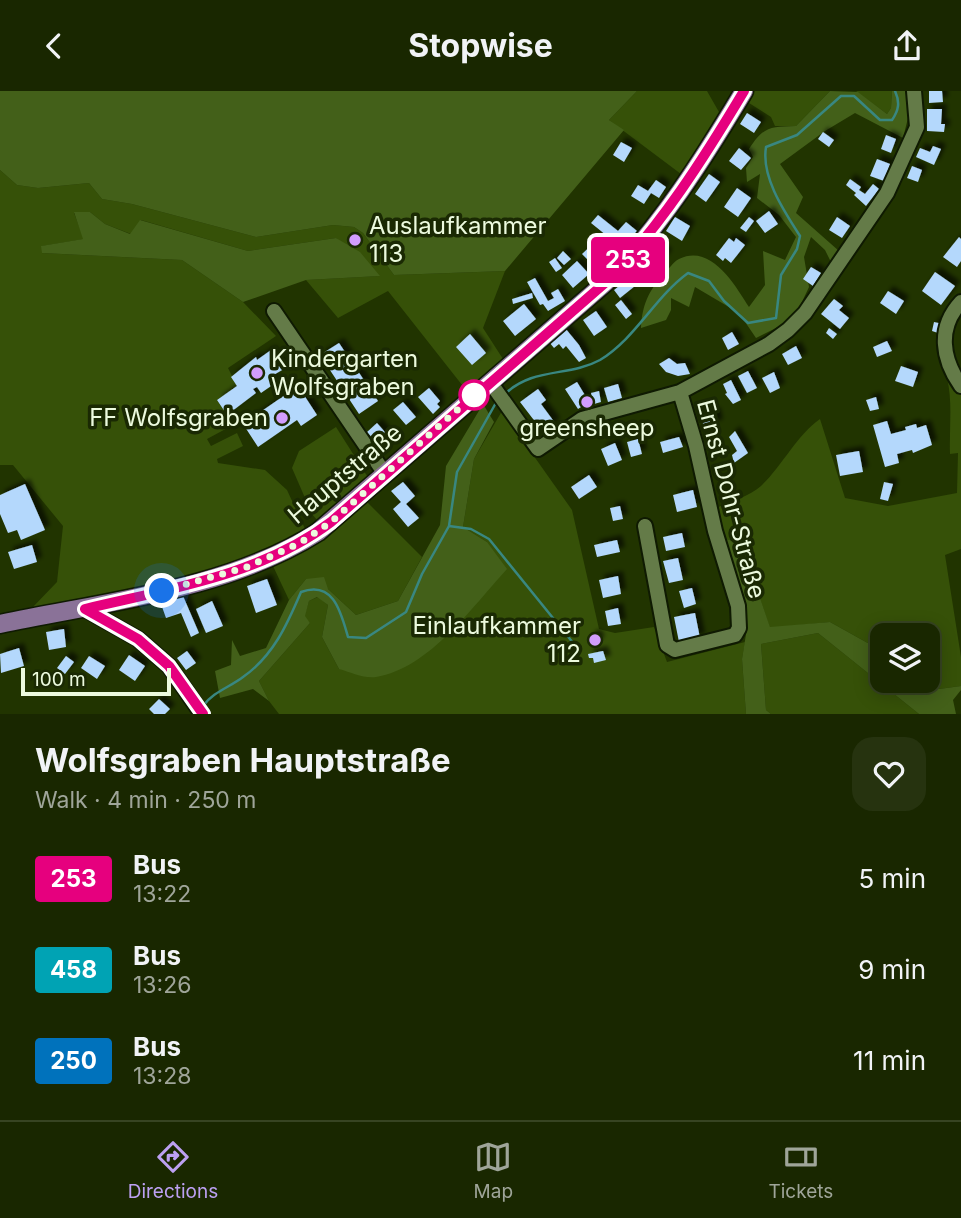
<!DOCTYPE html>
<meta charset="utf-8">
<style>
:root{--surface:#192700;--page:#26330f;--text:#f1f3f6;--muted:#9fa599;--line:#374422;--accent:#bca0f2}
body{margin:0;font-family:Inter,sans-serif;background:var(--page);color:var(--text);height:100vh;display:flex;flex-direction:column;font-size:26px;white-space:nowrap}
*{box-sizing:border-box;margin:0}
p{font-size:23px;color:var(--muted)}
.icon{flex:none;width:38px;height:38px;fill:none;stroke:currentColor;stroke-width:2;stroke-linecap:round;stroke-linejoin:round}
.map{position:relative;height:623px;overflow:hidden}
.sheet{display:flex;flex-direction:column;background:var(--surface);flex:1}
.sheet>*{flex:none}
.badge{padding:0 14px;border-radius:5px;font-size:24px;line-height:46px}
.fabs{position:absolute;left:870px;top:532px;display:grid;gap:14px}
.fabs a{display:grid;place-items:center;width:70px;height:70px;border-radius:14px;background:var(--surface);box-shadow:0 4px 18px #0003,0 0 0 2px var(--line);font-size:35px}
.scale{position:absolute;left:21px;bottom:18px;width:150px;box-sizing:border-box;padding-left:7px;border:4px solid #ecfade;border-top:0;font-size:19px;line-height:24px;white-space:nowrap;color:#ecfade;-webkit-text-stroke:5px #1a2903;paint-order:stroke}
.you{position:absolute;width:35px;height:35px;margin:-18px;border:5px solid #fff;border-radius:50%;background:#1a73e8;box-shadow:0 0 0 10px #1a73e833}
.map>.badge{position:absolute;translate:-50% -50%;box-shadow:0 0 0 4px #fff}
.round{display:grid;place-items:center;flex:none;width:74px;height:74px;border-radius:21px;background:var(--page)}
.overview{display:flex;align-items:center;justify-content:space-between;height:119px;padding:0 35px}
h1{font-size:33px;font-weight:700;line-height:52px}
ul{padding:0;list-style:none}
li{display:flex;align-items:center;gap:21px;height:91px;padding:0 35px}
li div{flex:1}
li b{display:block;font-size:26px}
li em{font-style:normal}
li .badge{min-width:77px;font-weight:700;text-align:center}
header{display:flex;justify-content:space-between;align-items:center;height:91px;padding:0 35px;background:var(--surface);font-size:32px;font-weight:700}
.tab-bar{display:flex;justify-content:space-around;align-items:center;height:98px;border-top:2px solid var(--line);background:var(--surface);font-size:19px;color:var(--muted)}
.tab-bar a{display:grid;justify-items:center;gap:4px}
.tab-bar .selected{color:var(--accent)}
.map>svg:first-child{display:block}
</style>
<header><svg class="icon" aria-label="back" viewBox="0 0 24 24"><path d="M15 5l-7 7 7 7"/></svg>Stopwise<svg class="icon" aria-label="share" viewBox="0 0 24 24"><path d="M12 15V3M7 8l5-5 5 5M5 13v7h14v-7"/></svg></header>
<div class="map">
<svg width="961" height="623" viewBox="0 0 961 623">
<defs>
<filter id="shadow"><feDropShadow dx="5" dy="-5" stdDeviation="2" flood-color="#0009"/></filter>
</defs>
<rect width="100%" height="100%" fill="#213400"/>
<!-- green -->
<path fill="#365108" d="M637,0H707L719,21L681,83L609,29Z
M754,0H830L796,35H775L771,26L749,12Z
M856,0H892L891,17L887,23Z
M0,79L17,94L38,97L89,92L102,108L132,113L256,146L333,134L354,136L363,142L394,184L505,180L483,237L503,268L466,299L388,200L338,227L306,189L379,185L336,147L248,160L141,129L131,143L105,133L90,121L74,122L84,148L42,155V162L182,169L243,211L276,245L228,277L237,295L217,309L233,334L207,348L211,355L237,342L243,355L217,368L218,372L265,379L287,399L306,440L268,461L224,476L74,514L31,518L57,491L63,435L13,374H0Z
M947,287L961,304V458L945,464L961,566V595L939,598L927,590L928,544H882V560L830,531L770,537L741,452L726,448L716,417C730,411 750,405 761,395C783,374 796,345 820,328L845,407L888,415L957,402L958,362L950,363C949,337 953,312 947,287Z
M502,320L572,419L599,538L615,542L654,536L667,571L745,551L742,568L746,623H279L269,610L259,590L310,532L304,526L309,510L318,506L328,514L322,546L339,578L487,451L463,436L474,368Z
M336,336L369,388L324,428L317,429L312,423L292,377L299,360Z
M367,411L422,466L398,510L356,524L328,498L306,488L289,509L273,475C308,458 338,437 367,411Z
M818,542L919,623H771L766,619L761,553Z"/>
<!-- forest -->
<path fill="#436019" d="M0,0H637L609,29L624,39L505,180L394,184L363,142L354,136L333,134L256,146L132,113L102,108L89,92L38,97L17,94L0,79Z
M830,0L858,1L887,23L891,17L892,0H905L910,19L903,47L855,22L825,40L780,73L803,106L796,122L839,160L832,173L825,159L811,146L804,166L809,196L794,228L756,247L739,222L695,196L689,216L671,207V219L666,229L641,237C642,215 648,200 664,183C668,179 673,171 679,168C711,152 735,194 749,216L765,194L763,160L785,169L796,146L779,124L757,107L760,83L747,91L746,77L753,66L749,58C764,35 770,36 796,35Z
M74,121H90L105,133L130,143L140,129L248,160L336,147L360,161L380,185L306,189L243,211L182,169L42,162L41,155L83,148Z
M483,313L494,331L474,368L463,436L487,451L507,478C472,516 430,577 376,586C365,588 350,581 339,578L322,546L328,514L317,506L309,510L305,525L310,532L259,590L269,610L253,598L220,607L215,580L231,574L232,549L240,565L266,557L289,509L306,488L324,486L328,498L356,524L398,510L440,434L446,375Z
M726,448L741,452L770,536L830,531L882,560V590H927L939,598L961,595V599L953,609L956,623H919L818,542L761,553L766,619L771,623H746L742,568L747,537Z"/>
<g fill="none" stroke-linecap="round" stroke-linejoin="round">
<!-- stream -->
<path stroke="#398781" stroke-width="2.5" d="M505,303C533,276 569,286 600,269C636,247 654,207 688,182L709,190L724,210L748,232L776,227L781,184L797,158L800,145C784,120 761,86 766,56L797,44L841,5H854L880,29H892C899,19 900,11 895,0
M449,435L471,438L489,448L574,553
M203,615C213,601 230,596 243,586C273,565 287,534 301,501C334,489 341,522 348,546L366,547L406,521L422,483L449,435L457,381L497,310"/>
</g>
<!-- building -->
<path fill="#b4d8fc" filter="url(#shadow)" d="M929,0H942L943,11L929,12Z
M927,18H942L941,33H945L944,41L927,40Z
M747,22L761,31L754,42L740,33Z
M823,41L834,49L829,56L818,48Z
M886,44L896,48L891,62L881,58Z
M621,51L632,57L624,71L613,64Z
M933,55L941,58L934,74L916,66L920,57L930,61Z
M739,57L751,67L741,79L729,70Z
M877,68L890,73L884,90L870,85Z
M912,75L922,79L918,91L907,87Z
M709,83L720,91L706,111L695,103Z
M850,88L861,96L859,99L865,103L873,93L879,98L866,115L854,104L856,102L846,94Z
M656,89L666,96L659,107L651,102L644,113L631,105L638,94L648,100Z
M737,97L751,107L738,126L724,116Z
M769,120L778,133L765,142L756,130Z
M598,124L618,140L626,131L637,140L622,157L591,132Z
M675,126L690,135L682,150L666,140Z
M749,126L754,130L746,141L740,137Z
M837,126L850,135L842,147L829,139Z
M959,146L961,148V170L957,176L943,166Z
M599,147L610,158L593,174L582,163Z
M729,147L734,151L736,147L745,154L731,172L725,167L723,170L716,164Z
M657,155L667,163L659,174L648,166Z
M563,160L571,168L564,174L557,167Z
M555,167L562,177L556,181L549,171Z
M577,170L589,183L573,197L562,184Z
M811,176L821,182L813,195L803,188Z
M935,181L955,195L941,214L922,200Z
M535,187L548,210L554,207L551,202L558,198L565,210L548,220L543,213L540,214L527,191Z
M629,187L635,195L620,207L614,199Z
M888,200L904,210L896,223L880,212Z
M532,202L533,207L513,213L512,208Z
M834,208L843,215L839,219L849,227L840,238L821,223Z
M621,209L632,223L626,228L615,214Z
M524,213L536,228L515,245L503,230Z
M596,220L607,236L594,245L583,229Z
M934,231L943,233L941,243L932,240Z
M565,237L579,254L586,267L579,271L566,255L563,258L559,253L554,257L549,251Z
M829,237L837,243L833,248L826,242Z
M732,241L739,253L728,259L722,247Z
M470,243L486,262L472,274L456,256Z
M887,250L892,260L877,266L873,256Z
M339,252L378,310L359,323L320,264Z
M796,255L802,267L788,274L782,263Z
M271,259L284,278L270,286L274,293L261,302L257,296L253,298L256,302L227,324L217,309L237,295L231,286L256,266L257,269Z
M669,267L677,273L685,272L690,283L678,285L666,281L659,273Z
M901,275L918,281L913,296L895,290Z
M748,280L757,297L747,302L738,285Z
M774,281L780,297L770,302L762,287Z
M731,289L741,309L733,313L725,303L727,302L723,293Z
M577,291L589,311L578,318L565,298Z
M618,293L622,307L608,311L604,297Z
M298,295L317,324L301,335L297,329L258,356L243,333Z
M429,297L440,310L437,313L440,316L433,323L418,306Z
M538,298L546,309L541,313L555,332L543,341L520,311Z
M599,300L601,311L594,313L591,302Z
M876,306L879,318L870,320L866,309Z
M403,311L416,326L406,334L393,319Z
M715,321L718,333L704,337L701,325Z
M887,330L891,343L906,339L905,336L916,333L917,337L926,334L932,354L913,362L912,359L897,363L899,372L885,376L873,334Z
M377,332L391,348L381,357L367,341Z
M735,340L748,362L734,372L732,364L737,360L729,346Z
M679,346L683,356L663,362L660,351Z
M638,348L642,363L631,366L627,351Z
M615,352L622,369L608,375L601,358Z
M859,360L863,381L840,385L836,364Z
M589,384L597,396L579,408L571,396Z
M403,391L415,405L406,413L419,427L408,436L393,418L401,411L391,400Z
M884,391L893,393L888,410L880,408Z
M25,393L45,439L21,449L17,439L8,442L0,423V404Z
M693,399L697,416L677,421L673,404Z
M620,415L623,428L613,430L610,417Z
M682,442L685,456L666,460L663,446Z
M617,449L620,461L597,466L594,454Z
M32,454L37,471L14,478L8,461Z
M678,467L683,489L669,492L663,470Z
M618,485L621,503L603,507L599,489Z
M267,488L277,514L256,522L247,495Z
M692,497L696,513L684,517L679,500Z
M183,505L199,542L191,546L181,522L166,527L161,513Z
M212,510L223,535L206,542L196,518Z
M618,517L621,533L608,535L605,520Z
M695,522L700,547L679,551L674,526Z
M64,538L66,556L49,559L46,541Z
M589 549a5 5 0 1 1 10 0a5 5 0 1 1-10 0Z
M19,557L24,575L1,582L0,563Z
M187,560L196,572L186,579L177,567Z
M603,560L606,569L594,572L593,567H589L588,563Z
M129,564L145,575L135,590L119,579Z
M66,565L74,571L65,583L57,577Z
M89,565L105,575L97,588L81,577Z
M159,608L170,618L165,623H154L149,618Z"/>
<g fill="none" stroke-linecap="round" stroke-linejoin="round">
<defs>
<path id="minor" d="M961,211C937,237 942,268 961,295
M274,220L385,383
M490,291L538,358L582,328L680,301L769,253L788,239L805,222L887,102L917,36L914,0
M645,435L667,554L675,559L735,544L739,537L738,515L715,440L696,355L680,301
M85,518L138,548L169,575L202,623"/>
<path id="major" d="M0,533C103,511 227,499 318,441L606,191C661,135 704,67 744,0"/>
</defs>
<!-- minor casing -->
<use href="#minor" stroke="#0f1a02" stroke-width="18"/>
<!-- major casing -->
<use href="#major" stroke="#0f1a02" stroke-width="21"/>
<!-- minor -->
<use href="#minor" stroke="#647b48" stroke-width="14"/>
<!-- major -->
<use href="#major" stroke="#8a7298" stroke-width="18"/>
</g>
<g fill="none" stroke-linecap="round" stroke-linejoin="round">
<defs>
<path id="line" d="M203,623L169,575L138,548L85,518C169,498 261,484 331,431L606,191C661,135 704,67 744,0"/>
</defs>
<!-- line casing -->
<use href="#line" stroke="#fff" stroke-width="16"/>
<!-- line -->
<use href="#line" stroke="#e6007e" stroke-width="10"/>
<!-- walk -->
<path stroke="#ecfade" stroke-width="7" stroke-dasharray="0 12.6" d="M162,500L247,476L300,452L331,431L474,304"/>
</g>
<!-- markers -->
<g fill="#d29dfd" stroke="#1a2903" stroke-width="2.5">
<circle cx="355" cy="149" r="7"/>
<circle cx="257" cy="282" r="7"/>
<circle cx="587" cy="311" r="7"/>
<circle cx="282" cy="327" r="7"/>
<circle cx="595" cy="549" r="7"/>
</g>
<circle fill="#fff" stroke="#e6007e" stroke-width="3.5" cx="474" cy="304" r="14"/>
<g text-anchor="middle" stroke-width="7" stroke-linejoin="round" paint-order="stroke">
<!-- poi labels -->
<g font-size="24" fill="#ecfade" stroke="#1a2903" text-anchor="start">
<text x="369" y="143">Auslaufkammer<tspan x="369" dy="28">113</tspan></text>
<text x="271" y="276">Kindergarten<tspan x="271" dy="28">Wolfsgraben</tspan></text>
<text x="268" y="335" text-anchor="end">FF Wolfsgraben</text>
<text x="587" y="345" text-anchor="middle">greensheep</text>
<text x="581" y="543" text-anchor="end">Einlaufkammer<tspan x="581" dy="28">112</tspan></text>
</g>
<!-- street labels -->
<g font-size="24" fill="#ecfade" stroke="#1a2903">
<text transform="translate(345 383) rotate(-40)" y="8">Hauptstraße</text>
<text transform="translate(731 408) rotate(75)" y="8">Ernst Dohr-Straße</text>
</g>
</g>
</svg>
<div class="fabs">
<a><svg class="icon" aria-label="layers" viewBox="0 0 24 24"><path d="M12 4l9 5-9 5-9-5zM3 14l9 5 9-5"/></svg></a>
</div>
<div class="scale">100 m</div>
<div class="you" style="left:162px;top:500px"></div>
<b class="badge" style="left:628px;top:169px;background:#e6007e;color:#fff">253</b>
</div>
<section class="sheet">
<div class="overview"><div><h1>Wolfsgraben Hauptstraße</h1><p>Walk · 4 min · 250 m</p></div><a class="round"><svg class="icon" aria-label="heart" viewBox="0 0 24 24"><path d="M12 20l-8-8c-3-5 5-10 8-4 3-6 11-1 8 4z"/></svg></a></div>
<ul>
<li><span class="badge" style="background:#e6007e;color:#fff">253</span><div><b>Bus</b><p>13:22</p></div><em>5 min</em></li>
<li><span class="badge" style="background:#00a3b4;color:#fff">458</span><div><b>Bus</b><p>13:26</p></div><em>9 min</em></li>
<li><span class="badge" style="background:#0072bc;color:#fff">250</span><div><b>Bus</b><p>13:28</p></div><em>11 min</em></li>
</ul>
</section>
<nav class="tab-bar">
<a class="selected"><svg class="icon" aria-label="directions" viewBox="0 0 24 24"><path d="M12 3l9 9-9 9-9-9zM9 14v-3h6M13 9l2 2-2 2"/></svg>Directions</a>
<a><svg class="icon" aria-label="map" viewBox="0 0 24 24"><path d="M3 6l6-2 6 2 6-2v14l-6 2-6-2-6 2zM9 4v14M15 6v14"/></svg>Map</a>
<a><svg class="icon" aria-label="tickets" viewBox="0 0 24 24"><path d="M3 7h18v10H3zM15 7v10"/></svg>Tickets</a>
</nav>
